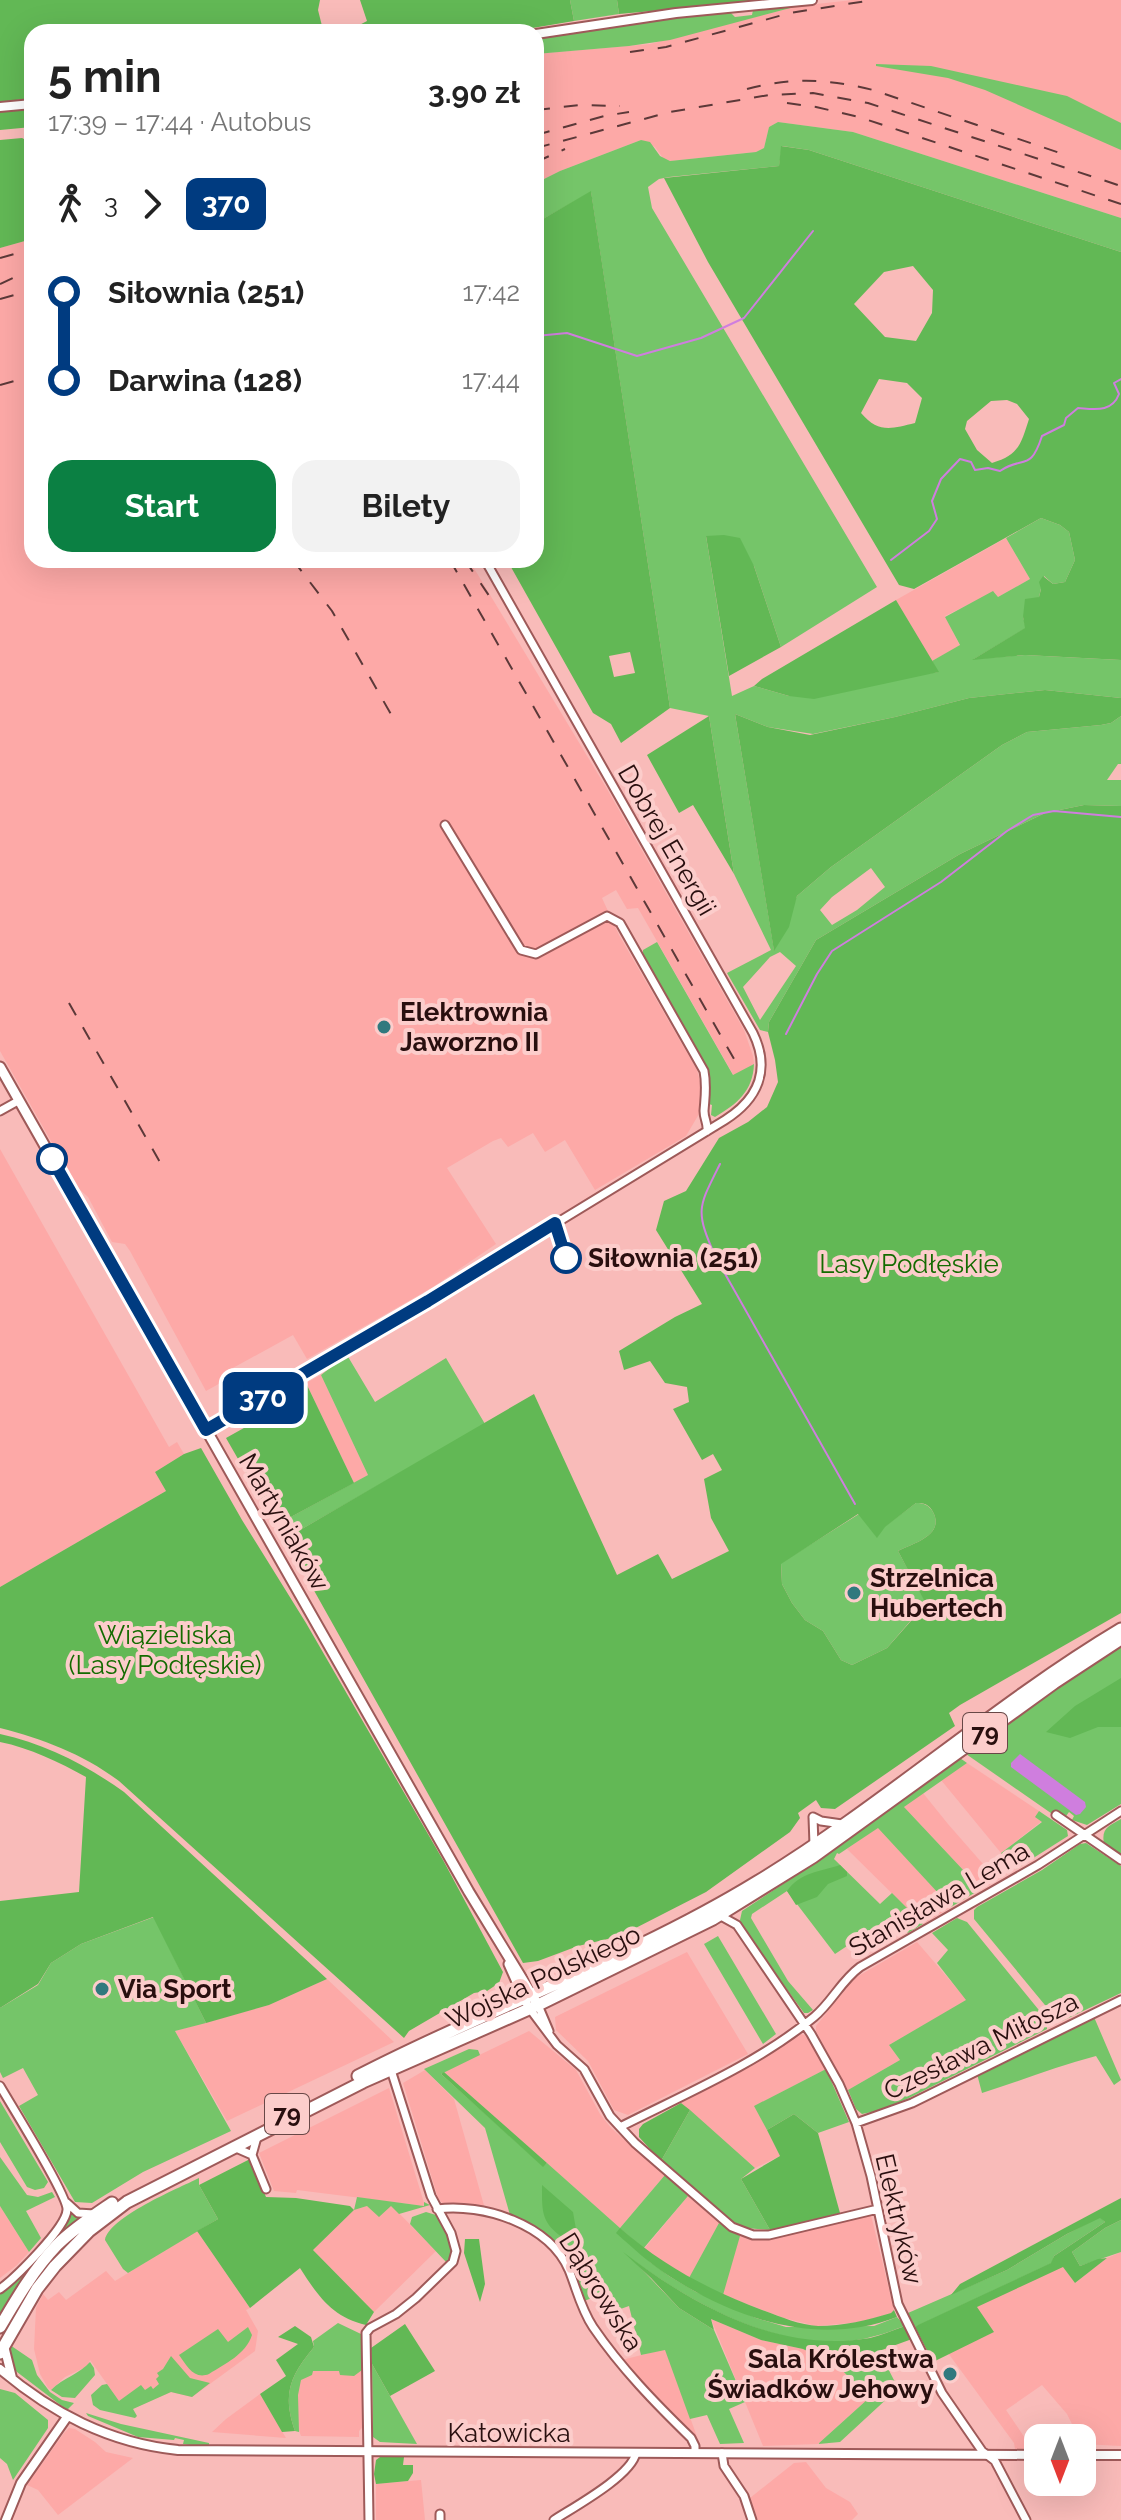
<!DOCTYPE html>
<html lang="pl">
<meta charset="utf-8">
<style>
:root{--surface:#fff;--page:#f2f2f2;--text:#222;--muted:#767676;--accent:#0b8043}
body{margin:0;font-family:Raleway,sans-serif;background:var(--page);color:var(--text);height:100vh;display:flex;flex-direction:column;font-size:30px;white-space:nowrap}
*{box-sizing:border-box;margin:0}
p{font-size:26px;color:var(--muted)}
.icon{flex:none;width:44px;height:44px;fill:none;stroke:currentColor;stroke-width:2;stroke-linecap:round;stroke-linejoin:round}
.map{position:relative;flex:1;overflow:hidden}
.sheet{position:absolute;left:24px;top:24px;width:520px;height:544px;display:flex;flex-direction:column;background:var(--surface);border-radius:24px;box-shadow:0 8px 32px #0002}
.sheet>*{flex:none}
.badge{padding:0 16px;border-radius:12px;font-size:28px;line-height:52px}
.needle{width:52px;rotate:180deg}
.buttons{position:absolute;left:1024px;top:2424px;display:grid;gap:16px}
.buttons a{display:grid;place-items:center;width:72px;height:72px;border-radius:16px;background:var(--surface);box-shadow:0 8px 32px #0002;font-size:40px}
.map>.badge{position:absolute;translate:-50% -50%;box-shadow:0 0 0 4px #fff}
.legs{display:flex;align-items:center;gap:12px;height:88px;padding:0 24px;font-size:26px}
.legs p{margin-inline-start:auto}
.headline{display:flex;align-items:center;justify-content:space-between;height:136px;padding:0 24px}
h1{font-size:44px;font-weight:700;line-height:60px}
.cta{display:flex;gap:16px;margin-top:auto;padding:16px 24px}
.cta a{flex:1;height:92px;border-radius:24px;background:var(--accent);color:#fff;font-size:32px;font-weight:700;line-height:92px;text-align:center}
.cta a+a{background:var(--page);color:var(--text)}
ul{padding:0 24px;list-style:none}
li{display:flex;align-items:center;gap:28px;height:88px;font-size:30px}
li i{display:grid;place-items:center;width:12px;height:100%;margin:0 10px;background:currentColor}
li i::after{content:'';width:20px;height:20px;margin:-10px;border:6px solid;border-radius:50%;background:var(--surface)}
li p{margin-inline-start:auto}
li:first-child i{background:linear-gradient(#0000 50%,currentColor 0)}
li:last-child i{background:linear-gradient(currentColor 50%,#0000 0)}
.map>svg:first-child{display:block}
</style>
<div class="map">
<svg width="1121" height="2520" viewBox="0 0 1121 2520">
<rect width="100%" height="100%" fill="#f9bbb9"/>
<!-- built -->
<path fill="#fda9a7" d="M853,0H1121V218L853,132L778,122L769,127L764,148L756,152L670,161L663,158L655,147L641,140L560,171L536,183V54L650,44L798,6Z
M32,239V560H469L607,789L744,1030L753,1056L754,1064L734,1076L638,908L627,909L616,890L602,898L619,935L697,1070L701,1085L702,1097L699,1114L686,1136L595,1190L565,1140L545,1152L533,1133L508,1147L501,1138L493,1141L447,1168L496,1244L433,1287L307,1359L293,1335L231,1369L224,1381L206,1391L130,1251L125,1244L112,1242L88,1197L77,1187L0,1051V248Z
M1006,538L1030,579L998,597L994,592L945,616L960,646L932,661L896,600Z
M0,1149L169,1447L177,1442L184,1454L155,1472L166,1491L0,1587Z
M321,1375L368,1475L354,1483L306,1383Z
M967,1763L1039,1811L1036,1817L1042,1821L1001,1853L941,1780Z
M923,1793L948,1824L997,1880L981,1889L904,1807Z
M878,1827L951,1907L923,1924L847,1849Z
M917,1942L967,2000L889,2045L900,2060L848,2090L816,2031V2026L855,1978Z
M687,1952L748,2054L628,2115L614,2110L588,2061L556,2030L555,2017Z
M327,1979L394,2042L227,2121L175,2031L269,2005Z
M529,2031L576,2070L600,2114L611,2128L665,2175L620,2228L444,2072Z
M801,2034L807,2036L826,2069L755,2106L780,2156L755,2168L681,2103L754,2065Z
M425,2070L454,2099L485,2209L443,2204L438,2198L403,2083Z
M389,2088L425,2206L297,2190L296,2193L274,2191L259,2153Z
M688,2196L724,2227L740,2236L759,2240L871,2215L894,2310L891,2313L862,2322L816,2326L784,2318L723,2295L689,2278L644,2249Z
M391,2205L436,2251L374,2312L313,2250L354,2210L367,2206Z
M0,2206L29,2252L17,2265L0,2278Z
M197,2231L250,2308L246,2310L258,2331L255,2351L192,2397L171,2392L132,2409L119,2401L90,2360L88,2366L65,2377L51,2390L48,2388L40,2374L34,2349L36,2308L43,2294L48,2300L59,2292L66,2300L106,2271L115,2281Z
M1121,2252V2446L1082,2444V2438H1073L1074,2428L1067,2414L1042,2385L1006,2410L1029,2444L1030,2455H1016L1014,2443L948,2353L993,2332L976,2307L1063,2266L1075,2283L1107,2258Z
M711,2319L761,2340L803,2349L838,2366L869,2398L818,2444L763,2446Z
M363,2349V2427L359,2431V2437L301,2436L297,2425L295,2387L318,2352Z
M665,2349L699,2442L668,2415L622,2360Z
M260,2394L286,2438L212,2432L226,2419Z
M69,2428L75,2429L95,2442L106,2452L133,2458L58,2515L38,2490L27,2485L64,2433Z
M806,2462L826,2488L850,2502L858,2514L852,2520H758L750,2498L794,2463Z
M421,2480L425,2520H376V2484Z"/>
<!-- green -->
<path fill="#75c569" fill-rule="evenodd" d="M570,0H617L619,14L574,21Z
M798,6L670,40L629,46L536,54V39L625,24L730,12L735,17L752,15L753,10Z
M876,64L931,66L1067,96L1121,123V150L985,90L948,78L876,66Z
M778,122L853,132L1121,218V252L809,150L782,146L779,166L669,177L659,179L648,187L652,208L877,587L781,647L754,566L706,536L732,696L754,686L789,696L938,672L932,661L960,645L945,617L993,591L998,597L1030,579L1006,538L1041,518L1060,525L1069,532L1075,560L1065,582L1053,584L1044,576L1039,597L1023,617L1026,628L974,659L1025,655L1121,660V698L1045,690L969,698L895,717L813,734L768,727L735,714L774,950L797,896L831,867L1002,745L1027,732L1101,725L1111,723L1121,716V764H1118L1107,780H1121V806L1084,805L1045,813L960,854L816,940L769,1022L768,1032L760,1030L727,973L771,950L734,874L709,716L670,708L591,192L536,223V183L560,171L641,140L650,142L660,156L670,161L756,152L764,148L769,127ZM871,868L885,887L857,910L832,925L820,910L832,897ZM780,952L796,966L760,1020L743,987L770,957Z
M657,942L733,1075L754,1064C753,1091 737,1104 715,1117L711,1115L712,1105L709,1104L710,1084L707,1069L643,956V950Z
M347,1355L375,1402L446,1358L485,1424L295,1533L308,1557L298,1562L276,1525L368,1475L321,1375Z
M916,1503C924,1503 929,1505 933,1512C945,1535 914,1543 898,1551L926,1603L887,1648L852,1665L841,1660L823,1631L805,1620L792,1603L782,1584L781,1563L859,1514L877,1537L884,1527Z
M1121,1646V1804L1087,1825L1072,1820L1074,1816L1069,1812L1064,1819L1058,1818L966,1754L1059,1686Z
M960,1758L967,1763L904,1807L981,1889L951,1907L878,1828L839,1854L837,1853L834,1859L880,1904L892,1893L923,1924L908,1933L892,1916L835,1954L787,1891L752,1914L751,1918L788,1981L813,2010L808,2013H804L741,1926L740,1920L742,1911L815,1863Z
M1039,1811L1067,1830L1068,1836L1016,1869L1001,1853L1042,1822L1035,1817Z
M1121,1819V1855L1104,1844C1101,1828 1109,1826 1121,1819Z
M1086,1843L1121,1866V1993L1062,2021L1054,2016L974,1919V1910L977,1907L1042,1870L1080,1844Z
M154,1917L206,2023L175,2031L231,2131L143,2172L92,2203L75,2202L19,2106L38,2095L23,2068L3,2078L0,2072V2008L38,1985L51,1963L81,1944Z
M957,1918L967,1922L1047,2020V2029L909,2098L881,2110L862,2114L856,2109L848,2090L900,2060L889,2045L966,2000L937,1963L948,1950L932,1933Z
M718,1936L776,2034L763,2044L704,1944Z
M1094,2017L1121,2080L1114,2085L1096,2056C1057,2066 1021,2081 982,2093L977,2074Z
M469,2049L478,2050L480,2055L441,2074L543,2166L547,2163L620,2228L665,2175L688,2196L643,2249L621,2229L650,2262L669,2276L696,2292L756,2318L786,2327L874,2326L897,2317L905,2326C895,2329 885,2334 875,2336C793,2360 697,2307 633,2260L679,2308L714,2330L745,2402L729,2409L744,2443L720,2444L707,2415L690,2419L665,2350L641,2355L629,2306L612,2312L604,2293L582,2302C566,2253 554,2242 510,2215L485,2128L424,2069Z
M826,2069L849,2122L818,2133L794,2114L767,2130L754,2106Z
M0,2101L48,2182L44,2188L35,2190L27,2187L0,2142Z
M690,2110L755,2168L741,2179L770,2230L745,2228L734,2223L661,2161Z
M0,2157L27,2195L38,2197L52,2192L55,2197L26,2211L41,2238L29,2252L0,2206Z
M199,2178V2185L218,2219L128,2273L123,2269L105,2240C109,2217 177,2189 199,2178Z
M357,2197L424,2206V2202L430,2205L399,2214L391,2206L379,2217L367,2206L354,2210Z
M426,2212L436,2215C445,2231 458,2244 447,2263L410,2224L412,2217Z
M71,2213L85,2218L0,2319V2292C17,2279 67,2232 71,2213Z
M1100,2217L1105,2222L1054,2256L1052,2263L915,2327L908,2313L1007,2270L1067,2234Z
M1121,2220V2252L1080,2266L1072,2252L1105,2228Z
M719,2223L740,2236L723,2295L689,2278Z
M338,2323L361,2334L362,2370L354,2376L340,2375L339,2371H313L312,2375L301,2380L298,2395L299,2432L295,2431C282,2394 290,2376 314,2347L313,2341Z
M248,2327L252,2335C246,2354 225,2364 209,2374C194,2380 187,2366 179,2355L218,2329L228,2342Z
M10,2345L32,2360L37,2375L50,2392L62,2400L74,2403L67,2410L17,2372C10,2364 7,2355 10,2345Z
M879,2351L896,2384L891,2395L840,2442L818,2444L869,2398L838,2366Z
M171,2356L190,2378L210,2383L192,2397L171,2392L133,2409L137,2416L135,2418L100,2410L93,2405L91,2395L102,2385L107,2384L119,2401L141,2385L145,2390L151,2386L153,2389L159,2384L156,2379L159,2376L157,2373L163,2369Z
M90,2362L94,2368L95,2375L75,2398L62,2397L51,2390C63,2378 81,2373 90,2362Z
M372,2364L417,2444L380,2442L373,2437Z
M0,2389L15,2393L48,2420V2428L44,2434L13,2480L7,2464L0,2458Z
M86,2413L121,2424L209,2443V2445L202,2447L183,2444L184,2440L175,2438L174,2440L138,2437L88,2416Z"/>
<!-- forest -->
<path fill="#62b855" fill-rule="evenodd" d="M0,0H320L318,10L323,30L348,31L367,21L360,0H570L574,21L509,32H32V98L0,102Z
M617,0H773L619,14Z
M27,107V111L32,110V127L0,130V111Z
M22,138L32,143V239L0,248V140Z
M781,146L809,150L1121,252V660L1025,655L972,660L1025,628L1023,617L1025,599L1039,597L1041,589L1039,582L1043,576L1053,584L1065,582L1075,560L1069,532L1060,525L1041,518L914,589L899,585L708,262L664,178L779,166ZM913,266L933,290L932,313L916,341L885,337L854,304L884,272ZM879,379L907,383L922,398L915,423C891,429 878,433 861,413ZM1007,400L1017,404L1029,419C1021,444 1019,455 992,463L977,450L965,429L967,421L991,401Z
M591,191L670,708L621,743L611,724L593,713L507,560H536V223ZM630,652L635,673L614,677L609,656Z
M724,535L740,538L754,566L781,647L729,676L706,536Z
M896,600L939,672L814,699L789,696L754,686L762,679Z
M1045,690L1121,698V716L1111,723L1101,725L1027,732L1002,745L831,867L797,896L789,927L774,951L735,714L768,727L810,735L895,717L969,698Z
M709,716L734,874L693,805L679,813L647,755Z
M1084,805L1121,806V1613L960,1705L949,1713L955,1726L835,1809L821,1808L816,1800L798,1813L800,1818L790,1832L706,1892L620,1936L578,1946L538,1961L523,1963L298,1562L308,1557L295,1533L534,1394L617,1575L658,1554L672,1579L729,1551L711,1518L704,1479L722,1470L713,1454L702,1460L673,1409L689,1402L687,1387L665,1383L650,1361L624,1370L619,1351L675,1317L702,1304L656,1230L664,1201L686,1191L719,1138L748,1122L767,1107L778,1082L775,1060L768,1032L769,1022L816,940L960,854L1045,813ZM916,1503C924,1503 929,1504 933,1512C945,1535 914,1543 898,1551L926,1604L887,1648L852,1665L841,1660L823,1631L805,1620L792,1603L782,1584L781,1564L858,1514L877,1538L885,1527Z
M306,1383L354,1483L276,1525L226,1438L262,1418L261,1409Z
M201,1448L242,1520L306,1623L443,1860L503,1972L499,1983L487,1991L474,1993L409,2031L404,2038L119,1781C83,1754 43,1739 0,1728V1587L166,1491L155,1472L184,1454Z
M1121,1678V1727H1098L1070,1738L1046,1732L1075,1706Z
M0,1734C46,1744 86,1765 124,1792L327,1979L269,2005L206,2023L153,1917L81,1944L51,1963L38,1984L0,2008V1901L79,1892L86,1777C59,1762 30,1748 0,1742Z
M840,1865L847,1872V1876L828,1884L817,1897L796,1905L787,1891C800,1872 820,1872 840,1865Z
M444,2072L547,2163L543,2167L441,2074Z
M681,2103L690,2110L661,2161L639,2137V2129L643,2124Z
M794,2114L818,2133L840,2213L770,2230L741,2179L780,2156L767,2130Z
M250,2159L266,2197L296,2198L350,2206L354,2210L313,2250L374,2312L366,2325C332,2317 318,2296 300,2268L250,2308L197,2231L218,2219L199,2185Z
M542,2185L573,2212L577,2235L562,2237C541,2222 542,2211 542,2185Z
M1121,2198V2220L1105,2228L1072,2252L1080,2266L1098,2259L1107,2258L1075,2283L1063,2267L977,2307L994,2332L933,2362L915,2327L918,2325L1051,2263L1054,2256L1105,2222L1100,2218L1067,2234L1007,2270L951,2295L960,2284Z
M620,2228C663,2266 711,2291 765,2311C781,2317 800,2325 818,2326C843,2326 868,2320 891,2313L894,2310L897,2317C819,2347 737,2320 669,2276C650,2264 633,2248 616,2233Z
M465,2239H479L485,2284L480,2302L464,2253Z
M623,2252C693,2305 779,2354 870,2338C882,2335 893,2330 905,2326L912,2339L838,2366L803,2349L761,2340L711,2319L714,2330L679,2308L651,2278Z
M405,2324L435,2371L390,2396L372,2364L371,2348Z
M295,2326L311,2337L314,2347C290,2376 282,2394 295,2431L282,2432L260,2394L286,2376L276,2360L298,2344L278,2337Z
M380,2457H404L403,2465H413V2473L408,2481L376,2484L374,2474L376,2460Z"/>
<!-- water -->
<path fill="#cf7ede" d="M1020,1754L1085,1802L1086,1807L1080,1814L1076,1815L1011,1767V1763Z"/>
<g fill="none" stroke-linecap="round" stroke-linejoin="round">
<!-- stream -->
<path stroke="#cf7ede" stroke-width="2" d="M536,336L567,333L637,356L701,338L744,318L813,231
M891,560L929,531L937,519L932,501L941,479L960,459L971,462L975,470L988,468L1000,471C1023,455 1030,473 1042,436L1064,425L1066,418L1078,408C1094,409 1112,413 1119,394L1114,383L1121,379
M786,1034L817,974L832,951L941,882L1007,831L1033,815L1054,811L1121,817
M720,1164C698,1208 695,1210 715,1256L855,1504"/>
<defs>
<path id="minor" d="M445,825L521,950L536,954L607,916L620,923L704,1071C707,1086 705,1097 704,1111C704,1119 708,1123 707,1131
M0,1111L18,1101
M206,1430L437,1296L725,1120C758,1099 771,1070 753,1033L485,560
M1056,1815L1121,1860
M813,1817L821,1821L842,1824
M813,1817L814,1845
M719,1915L737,1925L811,2034L839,2084L856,2123L871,2176L898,2304L942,2393L982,2451L995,2461L1026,2520
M538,2005L549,2031
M530,2009L557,2045L584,2069L610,2116L635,2143L732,2227L753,2235H769L878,2209
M0,2086C11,2105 68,2196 67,2210C66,2228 15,2278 0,2289
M856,2123L912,2103L1121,2000
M620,2127C685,2094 757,2064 814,2017C832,2002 841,1981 860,1967L1038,1865L1121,1811
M236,2148L252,2155L257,2137
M252,2155L266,2189
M67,2203L78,2213L94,2214
M437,2209C483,2203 549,2224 569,2270C577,2290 581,2309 593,2327C621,2368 655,2403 691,2438L695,2446V2453
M722,2453L724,2466L744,2496L752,2520
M440,2514V2520
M369,2520L366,2333L370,2328L396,2314L416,2298L453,2262L456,2251L451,2233L431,2196L391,2070
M554,2520C574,2507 631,2476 636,2453"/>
<path id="tertiary" d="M536,34L676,13L812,0
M0,107L32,104
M4,2346L12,2378
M0,2369C52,2413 109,2443 178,2450L1038,2455
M1082,2455H1121
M6,2520L21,2483L67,2417"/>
<path id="secondary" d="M0,1067L469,1892L538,2005
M509,1964L526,2002"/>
<path id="primary" d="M358,2076C489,2008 631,1959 757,1882C884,1805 994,1705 1121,1629
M0,2327C17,2298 34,2269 57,2245C73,2229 93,2216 112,2203
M0,2353L37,2289L55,2266L89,2231L127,2202L363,2082L538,2005L713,1919L813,1857L1054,1683L1121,1639"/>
</defs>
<!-- minor casing -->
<use href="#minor" stroke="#9e5a59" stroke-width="11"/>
<!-- tertiary casing -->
<use href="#tertiary" stroke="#9e5a59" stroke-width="12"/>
<!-- secondary casing -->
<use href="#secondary" stroke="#9e5a59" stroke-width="13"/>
<!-- primary casing -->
<use href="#primary" stroke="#9e5a59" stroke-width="15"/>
<!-- minor -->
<use href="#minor" stroke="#fff" stroke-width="7"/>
<!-- tertiary -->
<use href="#tertiary" stroke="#fff" stroke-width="8"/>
<!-- secondary -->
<use href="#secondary" stroke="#fff" stroke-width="9"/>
<!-- primary -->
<use href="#primary" stroke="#fff" stroke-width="11"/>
<!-- rail -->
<path stroke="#5c3939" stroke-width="2" stroke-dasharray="14 14" stroke-linecap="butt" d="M630,52L666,47L790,13L873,0
M747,89C791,77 829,79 873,90L1066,155
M787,103L816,107L859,117L1121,204
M536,110L579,105L620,106
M536,135L604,116L629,112
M536,148L670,112L769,95L813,93L868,103L1121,186
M536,162L565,149
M0,258L32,249
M0,284L32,269
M0,299L32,290
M0,385L32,376
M293,560L332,611L392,716
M450,560L738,1066
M465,560L494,603
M69,1003L161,1164"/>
</g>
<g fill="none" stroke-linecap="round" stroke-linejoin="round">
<defs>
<path id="line-1" d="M52,1159L206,1430L428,1301L555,1223L566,1258"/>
</defs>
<!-- line-1 casing -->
<use href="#line-1" stroke="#fff" stroke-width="18"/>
<!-- line-1 -->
<use href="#line-1" stroke="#003b80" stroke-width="12"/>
</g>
<!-- markers -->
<g fill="#30797e" stroke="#fccdcb" stroke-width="3">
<circle cx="384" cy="1027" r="8"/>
<circle cx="854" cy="1593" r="8"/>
<circle cx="102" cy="1989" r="8"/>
<circle cx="950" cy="2374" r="8"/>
</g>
<g fill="#fff" stroke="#003b80" stroke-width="4">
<circle cx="52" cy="1159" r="14"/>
<circle cx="566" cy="1258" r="14"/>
</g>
<g text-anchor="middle" stroke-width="8" stroke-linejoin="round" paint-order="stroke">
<!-- shield labels -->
<g fill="#fccdcb" stroke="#684847" stroke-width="2">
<rect x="963" y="1713" width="44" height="40" rx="6"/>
<rect x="265" y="2094" width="44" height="40" rx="6"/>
</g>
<g font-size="24" font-weight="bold" fill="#290f0f">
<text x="985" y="1741">79</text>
<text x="287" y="2122">79</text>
</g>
<!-- street labels -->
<g font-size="26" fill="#290f0f" stroke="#fccdcb">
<text transform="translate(667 840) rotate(60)" y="9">Dobrej Energii</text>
<text transform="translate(284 1522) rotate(60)" y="9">Martyniaków</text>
<text transform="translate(939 1899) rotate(-30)" y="9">Stanisława Lema</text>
<text transform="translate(543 1977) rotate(-25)" y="9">Wojska Polskiego</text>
<text transform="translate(981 2046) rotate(-26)" y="9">Czesława Miłosza</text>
<text transform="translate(899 2219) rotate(77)" y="9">Elektryków</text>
<text transform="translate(601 2292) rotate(58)" y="9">Dąbrowska</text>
<text x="509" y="2442">Katowicka</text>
</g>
<!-- poi labels -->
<g font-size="26" font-weight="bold" fill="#290f0f" stroke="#fccdcb" text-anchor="start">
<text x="400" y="1021">Elektrownia<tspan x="400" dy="30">Jaworzno II</tspan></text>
<text x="870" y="1587">Strzelnica<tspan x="870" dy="30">Hubertech</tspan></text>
<text x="118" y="1998">Via Sport</text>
<text x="934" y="2368" text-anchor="end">Sala Królestwa<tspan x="934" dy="30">Świadków Jehowy</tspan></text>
</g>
<!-- stop labels -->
<g font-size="26" font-weight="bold" fill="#290f0f" stroke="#fccdcb" text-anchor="start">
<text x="588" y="1267">Siłownia (251)</text>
</g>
<!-- park labels -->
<g font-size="26" fill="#146b00" stroke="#fccdcb">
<text x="909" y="1273">Lasy Podłęskie</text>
<text x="165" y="1644">Wiązieliska<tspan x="165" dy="30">(Lasy Podłęskie)</tspan></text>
</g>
</g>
</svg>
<div class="buttons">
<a><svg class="needle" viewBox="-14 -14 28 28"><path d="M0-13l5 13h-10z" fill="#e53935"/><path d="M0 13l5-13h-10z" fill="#767676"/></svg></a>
</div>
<b class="badge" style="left:263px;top:1398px;background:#003b80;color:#fff">370</b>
<section class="sheet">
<div class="headline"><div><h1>5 min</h1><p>17:39 – 17:44 · Autobus</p></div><b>3.90 zł</b></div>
<div class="legs"><svg class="icon" aria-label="walk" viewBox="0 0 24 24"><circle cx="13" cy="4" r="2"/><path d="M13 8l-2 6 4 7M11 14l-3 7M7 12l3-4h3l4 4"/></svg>3<svg class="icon" aria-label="forward" viewBox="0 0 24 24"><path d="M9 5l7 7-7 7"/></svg><b class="badge" style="background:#003b80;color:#fff">370</b></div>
<ul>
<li><i style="color:#003b80"></i><b>Siłownia (251)</b><p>17:42</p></li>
<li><i style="color:#003b80"></i><b>Darwina (128)</b><p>17:44</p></li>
</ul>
<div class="cta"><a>Start</a><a>Bilety</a></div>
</section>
</div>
